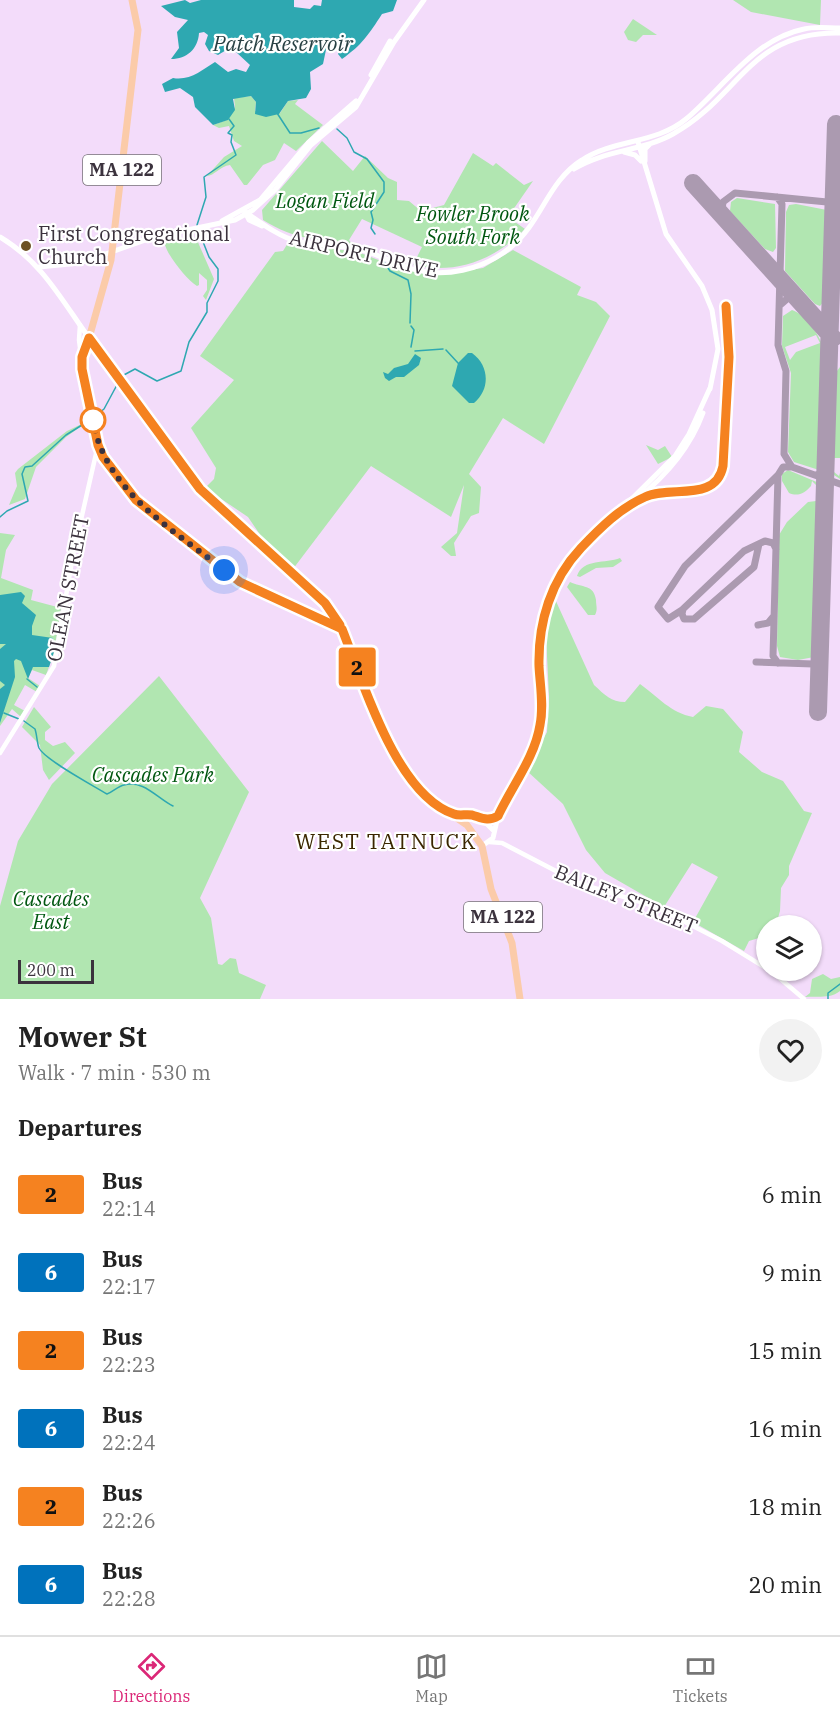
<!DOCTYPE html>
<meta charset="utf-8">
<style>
:root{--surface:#fff;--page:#f2f2f2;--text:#222;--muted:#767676;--line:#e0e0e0;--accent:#db2777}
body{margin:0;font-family:"IBM Plex Serif",serif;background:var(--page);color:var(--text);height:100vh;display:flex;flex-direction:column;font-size:22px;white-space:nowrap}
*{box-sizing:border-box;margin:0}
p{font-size:20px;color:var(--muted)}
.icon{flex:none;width:33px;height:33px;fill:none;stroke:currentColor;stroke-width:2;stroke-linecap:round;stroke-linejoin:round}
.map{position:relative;height:999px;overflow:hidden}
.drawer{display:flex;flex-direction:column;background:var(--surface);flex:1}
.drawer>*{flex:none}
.badge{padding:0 12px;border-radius:4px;font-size:21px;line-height:39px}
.fabs{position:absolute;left:756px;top:915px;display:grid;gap:12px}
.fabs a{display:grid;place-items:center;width:66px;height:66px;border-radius:50%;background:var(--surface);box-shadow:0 2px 4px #0004;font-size:30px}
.scale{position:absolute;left:18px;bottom:15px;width:76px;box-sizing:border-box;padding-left:6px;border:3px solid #3b323d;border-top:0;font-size:16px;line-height:21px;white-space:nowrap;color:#3b323d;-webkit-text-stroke:4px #fff;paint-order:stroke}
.you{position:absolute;width:30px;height:30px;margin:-15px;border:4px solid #fff;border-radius:50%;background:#1a73e8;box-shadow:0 0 0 9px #1a73e833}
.map>.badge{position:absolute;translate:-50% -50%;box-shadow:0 0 0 3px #fff}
h2{padding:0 18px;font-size:22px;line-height:54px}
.round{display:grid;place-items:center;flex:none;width:63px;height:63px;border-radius:32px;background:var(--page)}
.headline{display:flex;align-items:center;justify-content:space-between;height:102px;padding:0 18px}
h1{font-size:28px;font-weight:700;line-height:45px}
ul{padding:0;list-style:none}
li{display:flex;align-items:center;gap:18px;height:78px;padding:0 18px}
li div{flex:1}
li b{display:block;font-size:22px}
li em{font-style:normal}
li .badge{min-width:66px;font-weight:700;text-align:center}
.menu{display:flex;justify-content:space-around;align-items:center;height:84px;border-top:2px solid var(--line);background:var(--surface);font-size:16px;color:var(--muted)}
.menu a{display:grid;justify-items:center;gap:3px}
.menu .active{color:var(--accent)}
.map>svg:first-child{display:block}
</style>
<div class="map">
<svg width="840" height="999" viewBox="0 0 840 999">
<rect width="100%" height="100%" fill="#f3dcfa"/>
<!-- green -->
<path fill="#b1e6b1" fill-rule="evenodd" d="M733,0H821L820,25L751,12Z
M633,19L657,35H643L636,42L628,40L624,32Z
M251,96L256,102L255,111L280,113L288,101L298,100L295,104L323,125L296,151L284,143L275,160L263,165L247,185H244L230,165C220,166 214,176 207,176L224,157L242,146L234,141L229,126L219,128L213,125L227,120L235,107L234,98Z
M322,141L353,171L365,156L388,178L397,182V200L409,201L421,211L444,205L473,153L493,166L496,163L524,185L533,181L508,217L525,229C495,260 455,275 413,265L422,247L362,219L349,240L352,244C316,239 295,240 263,220L262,210Z
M737,198L775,204L776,248L773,252L765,249L730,211L731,202Z
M796,204L827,210L824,301L820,306L815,304L785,271L786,212L789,205Z
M193,238L197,240L214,279L206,300L203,296L207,290V280L199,273V285L197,286C187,280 168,256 165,245L168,241Z
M288,243L358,252L404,270L438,275L483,268L513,250L581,287L577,295L596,302L610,316L544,444L503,418L469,474L481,487L479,513L471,516L454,543L456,556H451L441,547L457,533L464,485L451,517L371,466L293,569L267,545L248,517L205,488L214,479L216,468L191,428L234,380L200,356L275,252L283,251Z
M792,310C805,314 818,333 823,346L819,470L794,462L788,452L791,373L782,346L783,316ZM816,335L820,343L796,352L790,360L785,347Z
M840,367V458H834V472L839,476L840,473V479L831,473L834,375Z
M90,420L66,437L36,467L25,499L9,505L17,486L15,473L18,469L67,431Z
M646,445L658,450L665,446L672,457L658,464Z
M788,470L819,483L814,657L798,660L780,657L777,646L779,535L787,522L808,502L816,501L817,486L812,481L811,486C805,493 798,497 789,493L782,481V474Z
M0,533L15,535L6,550L1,578L33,590L31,600L61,608L54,653L46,675L32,670L28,678L40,686L37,692L25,685L14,705L25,711L21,717L12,709L0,726Z
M620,558L622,561L613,567L596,568L580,577L577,576C583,558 606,564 620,558Z
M570,582C582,588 594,584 596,600C596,606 598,609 595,615H588L567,587Z
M555,599L594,685C605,695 611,702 625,702L640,684C658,697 671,713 693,717L706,706L723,709L743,732L739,752L762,772L783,781L804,811L812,813L789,866V875L781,888L780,911L776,925L766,926V941L762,937L749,941L744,951L693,922L718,877L692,863L664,907L605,873L586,850L563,804L527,771L547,732L549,697L546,636Z
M159,676L249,792L200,898L211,918L218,964L222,965L230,958L236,959L239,973L266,985L260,999H0V906L18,841L52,784Z
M34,707L51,727L45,732V740L53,746L65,742L75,753L49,780L43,770L40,745L22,727Z
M840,968V991C830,999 818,996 805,997L810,993L812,979L823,974L831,979L840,977Z"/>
<!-- water -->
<path fill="#2ea8b1" d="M185,0L190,3L201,0H294V7L310,9L314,5L321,6L322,0H397L393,11L382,14C369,34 362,45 342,59L338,54L343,43L342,38L327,45L323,64L310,72L311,89L306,98L288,101L279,114L266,117L255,114L256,102L251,96L233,99L235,110L228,120L213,125L195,107L193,97L180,88L165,92L162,84L173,78C190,81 202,70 215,62L228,72L236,69L246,72L250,65L236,52L228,49L218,55L209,51L205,44L208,35L204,32L199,33C198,49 187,59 171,59L179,48L177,32L188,20L175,17L161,6Z
M468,353H472C490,366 490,390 474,403H469L452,386L458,363Z
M415,354L421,358L419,365L404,377H396L389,381L385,378L383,372L388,374L394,368L408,364Z
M21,592L25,596L22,603L36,615L32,626V635L53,638L55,649L49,667H33L28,679L21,661L16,659L14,661L15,677L0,723V689L5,685L0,681V649L6,644H0V595Z"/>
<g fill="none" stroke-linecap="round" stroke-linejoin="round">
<!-- stream -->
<path stroke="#2ea8b1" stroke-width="1.5" d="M277,113L290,133H301L319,128
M337,129L347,138L354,152L367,159L384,182V192L371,212L373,220L371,228L375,234
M197,225L206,197L204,177L236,155L231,142L232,135L228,133L234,126L229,119
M384,262L390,271L408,280L411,294L410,323
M411,347L414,330L411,326
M446,350L458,363
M415,351L443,349
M122,376L135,369L157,381L181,371L189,342L207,312V303L218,281V269L209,257L198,229
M94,417L104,409L118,383
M0,517L7,511L28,501L22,474L25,467L32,466L66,435L90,420
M27,679L37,687
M4,713L19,719
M24,721L35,729C37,735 37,743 39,748C45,760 94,786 107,794C113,792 118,786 124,785C143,779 158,799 173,806
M828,999V993L840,984"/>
<!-- taxiway -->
<path stroke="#ab9ab0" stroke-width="7" d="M777,197L782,204L778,345L786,371L784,454L792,467H783L778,475L773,656L778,663
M827,202L834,196
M725,218L722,210L723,202L735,193L827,202L834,210
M780,305L788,298L799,301
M792,467L840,484
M816,475L822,473L826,467
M759,544L754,567L694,619H684L682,614L683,609L744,551L765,541L773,543L776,549
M682,610L668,619L658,607L685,566L778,475
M758,625L768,623L773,617
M756,662L813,664L819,672"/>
<!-- runway -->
<path stroke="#ab9ab0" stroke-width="18" d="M693,183L833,338
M818,712L836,124"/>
<!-- tertiary -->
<path stroke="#fff" stroke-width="4.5" d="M80,325L79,340L84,379L98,445L103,457L133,497L246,586L320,617L335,627L342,629
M82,358L89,338
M0,753L54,666L73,555L98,445
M489,842L502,843L581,884L654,906L722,941L766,968
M770,970L804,999"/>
<!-- secondary -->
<path stroke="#fff" stroke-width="5" d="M371,75L390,41
M638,142L666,234L702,286L712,310L718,349L710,389
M624,152L635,155L641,161
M645,161V149L650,144
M574,169C604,150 643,151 673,134C740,97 749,31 840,33
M244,211C261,223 279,237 299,242C318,246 338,245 358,249C375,253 391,262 409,268C444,279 483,270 511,247C541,223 548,181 582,160C614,139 656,144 686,119C723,88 754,39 804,29C816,26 828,28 840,28
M245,212L249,220L262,226
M222,221L260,200L308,143L356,101
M0,237C42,262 61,299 89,338
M39,267L80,263L154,237L235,220L253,210L275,190L311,145L356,107L394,42L424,0
M637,499C666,476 690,448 703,413
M454,815L482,819L494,831
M482,846L493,838L498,816L530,755L540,729V642L545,612L554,589L579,551L675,456L689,434L710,388"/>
<!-- primary -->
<path stroke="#fbcba9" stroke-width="7" d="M132,0L138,30L111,260L89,338L202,492L325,603L335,615L382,729L409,778L426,797L467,825L482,846L491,889L512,943L520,999"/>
</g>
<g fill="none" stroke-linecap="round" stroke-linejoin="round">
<defs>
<path id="line" d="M340,625L325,603L200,489L89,338L82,357V369L98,445L103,457L136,500L240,582L342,629C363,681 396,795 454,814C459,816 466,814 472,815C482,818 488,822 498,816C512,786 535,757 540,725C544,706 540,685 539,666C538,622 551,580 581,548C600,528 620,508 645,497C670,485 716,503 723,466L729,357L726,306"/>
</defs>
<!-- line casing -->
<use href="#line" stroke="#fff" stroke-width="14"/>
<!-- line -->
<use href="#line" stroke="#f58220" stroke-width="9"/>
<!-- walk -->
<path stroke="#3b323d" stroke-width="6" stroke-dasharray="0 10.8" d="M93,420C104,490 172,529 224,570"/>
</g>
<!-- markers -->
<circle fill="#6c5123" stroke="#fff" stroke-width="2" cx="26" cy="246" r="6"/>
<circle fill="#fff" stroke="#f58220" stroke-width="3" cx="93" cy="420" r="12"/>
<g text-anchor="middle" stroke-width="4.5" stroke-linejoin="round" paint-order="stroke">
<!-- shield labels -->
<g fill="#fff" stroke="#767077" stroke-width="1.5">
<rect x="83" y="155" width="78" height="30" rx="4.5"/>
<rect x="464" y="902" width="78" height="30" rx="4.5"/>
</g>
<g font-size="18" font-weight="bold" fill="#3b323d">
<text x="122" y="176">MA 122</text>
<text x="503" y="923">MA 122</text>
</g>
<!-- park labels -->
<g font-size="20" font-style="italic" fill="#005710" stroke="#fff">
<text x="325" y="208">Logan Field</text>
<text x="473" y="221">Fowler Brook<tspan x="473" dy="23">South Fork</tspan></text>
<text x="153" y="782">Cascades Park</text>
<text x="51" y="906">Cascades<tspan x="51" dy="23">East</tspan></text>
</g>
<!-- poi labels -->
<g font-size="20" fill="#3b323d" stroke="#fff" text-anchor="start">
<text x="38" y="241">First Congregational<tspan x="38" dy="23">Church</tspan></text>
</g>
<!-- street labels -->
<g font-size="20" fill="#3b323d" stroke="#fff">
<text transform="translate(364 254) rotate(13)" y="7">AIRPORT DRIVE</text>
<text transform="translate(68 588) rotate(-79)" y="7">OLEAN STREET</text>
<text transform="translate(626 899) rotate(22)" y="7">BAILEY STREET</text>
</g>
<!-- water labels -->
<g font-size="21" font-style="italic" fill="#284144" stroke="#fff">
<text x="283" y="51">Patch Reservoir</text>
</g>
<!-- neighbourhood labels -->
<g font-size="21" letter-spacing="1.5" fill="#3b2700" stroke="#fff">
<text x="386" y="849">WEST TATNUCK</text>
</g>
</g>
</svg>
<div class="fabs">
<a><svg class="icon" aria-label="layers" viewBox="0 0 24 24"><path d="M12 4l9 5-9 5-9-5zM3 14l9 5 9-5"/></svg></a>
</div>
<div class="scale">200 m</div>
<div class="you" style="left:224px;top:570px"></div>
<b class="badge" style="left:357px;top:667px;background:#f58220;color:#111">2</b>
</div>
<section class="drawer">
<div class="headline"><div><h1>Mower St</h1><p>Walk · 7 min · 530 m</p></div><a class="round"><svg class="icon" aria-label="heart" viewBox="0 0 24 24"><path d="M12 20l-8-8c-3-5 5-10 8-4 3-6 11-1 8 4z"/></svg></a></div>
<h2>Departures</h2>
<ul>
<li><span class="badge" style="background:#f58220;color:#111">2</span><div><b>Bus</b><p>22:14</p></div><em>6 min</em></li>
<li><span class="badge" style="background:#0072bc;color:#fff">6</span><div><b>Bus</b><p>22:17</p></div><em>9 min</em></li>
<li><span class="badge" style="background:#f58220;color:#111">2</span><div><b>Bus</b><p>22:23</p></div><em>15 min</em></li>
<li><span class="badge" style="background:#0072bc;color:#fff">6</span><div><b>Bus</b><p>22:24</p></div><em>16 min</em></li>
<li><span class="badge" style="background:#f58220;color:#111">2</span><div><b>Bus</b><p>22:26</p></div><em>18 min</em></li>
<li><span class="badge" style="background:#0072bc;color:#fff">6</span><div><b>Bus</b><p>22:28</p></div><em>20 min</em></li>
</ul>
</section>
<nav class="menu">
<a class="active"><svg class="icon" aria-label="directions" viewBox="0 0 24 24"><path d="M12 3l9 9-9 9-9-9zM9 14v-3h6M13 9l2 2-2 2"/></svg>Directions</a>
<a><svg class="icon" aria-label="map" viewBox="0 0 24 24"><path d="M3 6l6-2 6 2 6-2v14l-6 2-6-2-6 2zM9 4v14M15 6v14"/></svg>Map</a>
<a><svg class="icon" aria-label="tickets" viewBox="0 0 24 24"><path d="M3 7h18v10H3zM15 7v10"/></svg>Tickets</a>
</nav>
